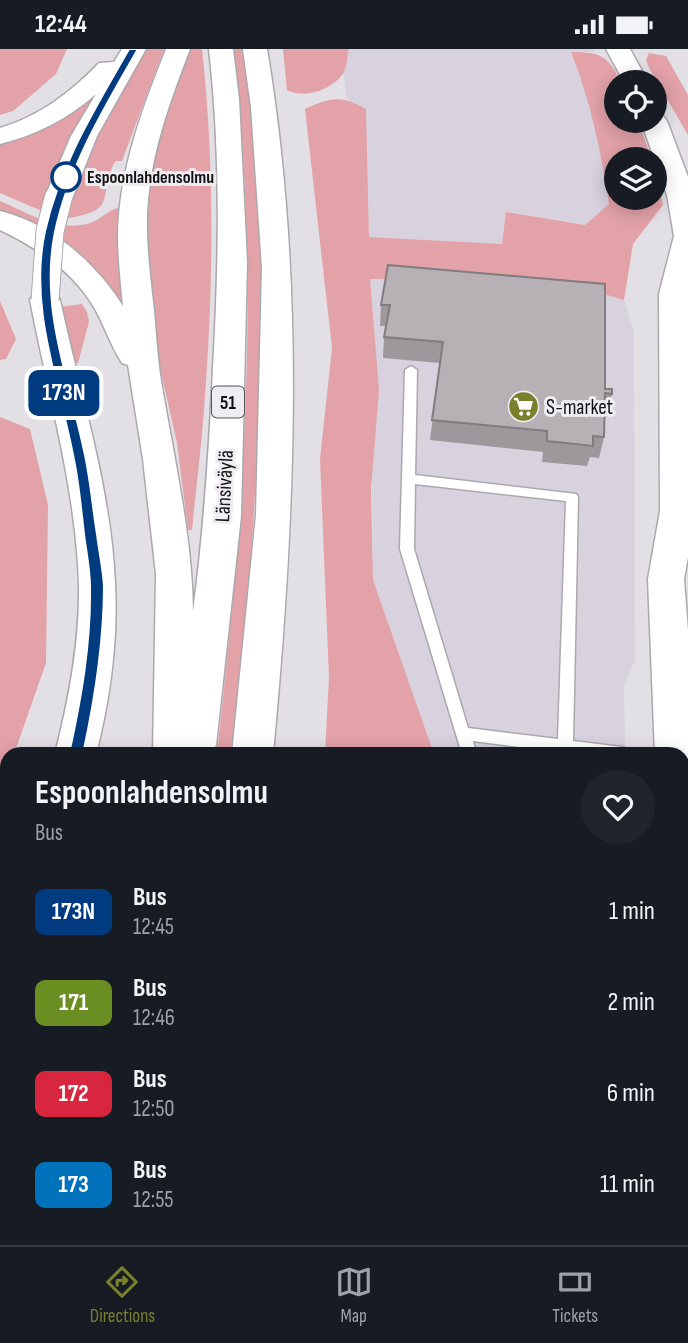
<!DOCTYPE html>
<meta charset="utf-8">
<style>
:root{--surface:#171b24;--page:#20242c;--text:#f1f3f6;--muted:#9ea1a6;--line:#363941;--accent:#797f2a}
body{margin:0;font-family:"Sofia Sans Condensed",sans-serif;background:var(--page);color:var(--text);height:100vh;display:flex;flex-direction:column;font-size:26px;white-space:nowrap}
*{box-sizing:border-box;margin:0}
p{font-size:23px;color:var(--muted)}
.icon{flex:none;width:38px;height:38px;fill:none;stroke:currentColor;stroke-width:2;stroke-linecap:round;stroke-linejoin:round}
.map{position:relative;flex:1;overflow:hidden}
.drawer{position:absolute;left:0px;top:698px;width:690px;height:499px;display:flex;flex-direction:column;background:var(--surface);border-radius:21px 21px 0 0;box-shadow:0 4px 18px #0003}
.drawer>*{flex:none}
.badge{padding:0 14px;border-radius:10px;font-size:24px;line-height:46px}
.controls{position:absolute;left:604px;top:21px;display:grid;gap:14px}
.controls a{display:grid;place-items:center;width:63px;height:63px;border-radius:50%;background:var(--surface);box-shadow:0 4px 18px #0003;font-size:35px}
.map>.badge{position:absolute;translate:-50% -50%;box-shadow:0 0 0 4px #fff}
.round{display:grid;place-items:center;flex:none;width:74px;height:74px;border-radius:37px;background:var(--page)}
.headline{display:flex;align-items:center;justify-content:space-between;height:119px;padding:0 35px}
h1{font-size:33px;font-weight:700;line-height:52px}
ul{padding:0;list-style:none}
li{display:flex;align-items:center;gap:21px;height:91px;padding:0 35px}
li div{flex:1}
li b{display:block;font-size:26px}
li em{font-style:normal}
li .badge{min-width:77px;font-weight:700;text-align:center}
.status{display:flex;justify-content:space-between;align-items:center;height:49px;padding:0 35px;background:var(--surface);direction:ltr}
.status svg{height:19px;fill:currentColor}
.tab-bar{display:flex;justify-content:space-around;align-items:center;height:98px;border-top:2px solid var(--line);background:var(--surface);font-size:19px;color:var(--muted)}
.tab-bar a{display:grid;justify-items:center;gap:4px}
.tab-bar .current{color:var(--accent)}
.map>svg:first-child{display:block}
</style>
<div class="status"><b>12:44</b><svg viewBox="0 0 49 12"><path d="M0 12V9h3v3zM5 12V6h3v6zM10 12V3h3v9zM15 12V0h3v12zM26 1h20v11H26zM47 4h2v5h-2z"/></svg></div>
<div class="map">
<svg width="688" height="1196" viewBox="0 0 688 1196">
<rect width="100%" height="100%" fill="#e2dfe5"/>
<!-- built -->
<path fill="#d8d2df" d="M349,0H594L595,3L571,4L586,39L599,93L610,155L585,176L506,163L502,195L369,188L366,61L347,50L343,24Z
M370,230H419L607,246L624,251L634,283L635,611L624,637L625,705H434L373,531Z
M482,1190H621V1196H482Z"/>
<!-- green -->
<path fill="#e2a2a8" d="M0,0H67L56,25L13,62L0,66Z
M143,0H164L122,112H116L113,116C98,155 117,160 65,170L86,107Z
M185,0H202C216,127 213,258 202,385C199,417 195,449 192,481H188L177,394L149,270L141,175L162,59Z
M233,0H244C268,157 263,319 253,477C248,554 244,629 235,705H217C243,472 262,233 233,0Z
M283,0H349C347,7 347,17 344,23C333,41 305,50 287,41Z
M571,3C600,3 608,6 621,33H616V72H638L652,110H616V149H654L655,122L663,156L633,195L624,251L607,246L419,230H370L379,341L371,440L373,531L434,705H325L329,628L320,410L332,299L305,60C331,48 341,46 366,60L369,188L502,195L506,163L585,176L609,155C601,103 591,53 571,3Z
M649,4L666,7L688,46V86L649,19L646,11Z
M101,37L44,163L0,144V94C43,80 68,68 101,37Z
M0,152C28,164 58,184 90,174C100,171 108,161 118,159L119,217L123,255H121C94,207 47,188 0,164Z
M0,252L16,290L6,310L0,311Z
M82,255L87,263L89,273L78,314L69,316L59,258Z
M0,368L30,380L48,456L46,614L14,705H7V724L0,738Z
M7,1064V1190H30L29,1196H0V1066Z
M291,1190H482V1196H291Z"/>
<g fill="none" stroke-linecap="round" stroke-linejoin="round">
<defs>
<path id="service" d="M411,317L417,321L415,426L576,445L578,448L573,692L622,698L627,700L629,705H572L473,692L476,705H462L400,500L405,321ZM415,435L566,452L558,690L468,679L414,500Z"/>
<path id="primary" d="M606,0H630L648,33H624Z
M654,64L663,67L667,72L688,128V508L684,530L688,582V719L682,721V705H655L648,530L660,462L659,245L674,187L667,146L641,72H654Z
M682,841L688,844V1017L682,1015Z"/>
<path id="motorway" d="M122,0H146L97,87L72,150L68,156L58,158L48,156L44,150L71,87L96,45C68,70 36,86 0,95V79C40,67 71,43 99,14L114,13Z
M166,0H190C172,47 155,92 149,142C144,180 149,216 153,253C156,280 157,306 161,332C174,409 192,485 193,563C204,481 209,402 213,319C219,213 221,106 209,0H233L239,50L247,213L241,467L216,696L212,705H153L156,525L143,410L128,316L122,314C111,297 105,278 95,260C74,223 38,199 0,181V162C52,175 95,213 123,257C121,234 118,210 118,187C119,121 142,61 166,0Z
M243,0H267C306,233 295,471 273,705H232L256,466L262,219L251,58Z
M45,241L56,244L60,251C80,345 111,438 115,535C118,592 110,650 96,705H55C69,650 80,593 79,536C76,439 48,345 30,251L34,244Z
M7,857V912L0,915V860Z
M91,1190H145L144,1196H90Z
M172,1190H226L225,1196H171Z"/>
</defs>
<!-- service casing -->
<use href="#service" stroke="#aba8ae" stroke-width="3"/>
<!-- primary casing -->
<use href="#primary" stroke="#aba8ae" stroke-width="3"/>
<!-- motorway casing -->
<use href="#motorway" stroke="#aba8ae" stroke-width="3"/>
<!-- service -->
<use href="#service" fill="#fff" fill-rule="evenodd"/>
<!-- primary -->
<use href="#primary" fill="#fff" fill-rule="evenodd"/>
<!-- motorway -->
<use href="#motorway" fill="#fff" fill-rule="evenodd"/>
<defs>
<path id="motorway-bridge" d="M45,251L50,182L58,150"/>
</defs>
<!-- motorway-bridge casing -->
<use href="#motorway-bridge" stroke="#aba8ae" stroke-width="29" stroke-linecap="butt"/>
<!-- motorway-bridge -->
<use href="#motorway-bridge" stroke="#fff" stroke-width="27"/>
</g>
<!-- wall -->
<path fill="#9d989c" d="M388,216L605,340L612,345L606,366H605L604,388L599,409L590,408L587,417L542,413L543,403L430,391L440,314L383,309L384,288L386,277H380L381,256Z"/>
<!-- building -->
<path fill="#b7b1b5" stroke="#807c7f" stroke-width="2" d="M388,216L605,235V340H612V345L605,344L604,388L593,387V397L547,392V382L432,371L443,293L384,288L390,256H381Z"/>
<!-- line -->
<path fill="#003b80" stroke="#fff" stroke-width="2" d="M129,0H138C105,58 69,116 55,183C39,261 71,335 86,411C91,436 93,461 97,485C99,502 103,520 104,537C104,594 95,650 83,705L76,712L69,705C81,650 91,595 90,537C90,520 86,502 84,485C81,460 79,435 74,411C60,335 28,260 45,182C60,115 96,58 129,0Z"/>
<!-- icons -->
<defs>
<symbol id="supermarket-disc" viewBox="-11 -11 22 22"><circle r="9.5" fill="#797f2a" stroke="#efecf2"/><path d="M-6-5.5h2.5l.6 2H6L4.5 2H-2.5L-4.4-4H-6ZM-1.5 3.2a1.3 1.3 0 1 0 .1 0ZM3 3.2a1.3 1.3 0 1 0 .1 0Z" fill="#fff"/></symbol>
</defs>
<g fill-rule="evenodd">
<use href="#supermarket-disc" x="506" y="340" width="35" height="35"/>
</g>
<!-- markers -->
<circle fill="#fff" stroke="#003b80" stroke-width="3.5" cx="66" cy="128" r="14"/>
<g text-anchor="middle" stroke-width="6" stroke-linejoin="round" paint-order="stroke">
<!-- far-stop labels -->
<g font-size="18" font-weight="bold" fill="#131214" stroke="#efecf2" text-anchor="start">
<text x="87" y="134">Espoonlahdensolmu</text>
</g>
<!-- shield labels -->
<rect fill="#efecf2" stroke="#555357" stroke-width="2" x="212" y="337.5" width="32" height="31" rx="5"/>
<g font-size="19" font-weight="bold" fill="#131214">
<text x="228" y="360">51</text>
</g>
<!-- poi labels -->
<g font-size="21" fill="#131214" stroke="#efecf2" text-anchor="start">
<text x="546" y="365">S-market</text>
</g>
<!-- street labels -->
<g font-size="21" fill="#131214" stroke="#efecf2">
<text transform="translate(224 437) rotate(-87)" y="7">Länsiväylä</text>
</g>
</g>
</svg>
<div class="controls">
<a><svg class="icon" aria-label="locate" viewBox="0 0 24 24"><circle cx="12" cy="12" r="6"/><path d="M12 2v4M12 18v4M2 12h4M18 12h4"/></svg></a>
<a><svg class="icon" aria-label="layers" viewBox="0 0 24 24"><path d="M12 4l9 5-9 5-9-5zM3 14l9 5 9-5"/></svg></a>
</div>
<b class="badge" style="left:64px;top:344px;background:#003b80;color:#fff">173N</b>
<section class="drawer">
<div class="headline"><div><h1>Espoonlahdensolmu</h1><p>Bus</p></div><a class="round"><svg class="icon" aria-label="heart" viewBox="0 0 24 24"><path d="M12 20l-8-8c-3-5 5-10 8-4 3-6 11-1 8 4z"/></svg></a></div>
<ul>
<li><span class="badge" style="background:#003b80;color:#fff">173N</span><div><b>Bus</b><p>12:45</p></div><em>1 min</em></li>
<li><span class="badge" style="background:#6b8e23;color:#fff">171</span><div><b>Bus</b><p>12:46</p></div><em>2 min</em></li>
<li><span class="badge" style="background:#d7263d;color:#fff">172</span><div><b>Bus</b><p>12:50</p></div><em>6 min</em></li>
<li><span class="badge" style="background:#0072bc;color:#fff">173</span><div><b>Bus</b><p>12:55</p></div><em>11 min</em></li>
</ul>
</section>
</div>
<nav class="tab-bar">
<a class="current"><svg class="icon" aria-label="directions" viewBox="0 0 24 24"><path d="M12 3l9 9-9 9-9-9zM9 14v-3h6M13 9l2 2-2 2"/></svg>Directions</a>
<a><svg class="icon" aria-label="map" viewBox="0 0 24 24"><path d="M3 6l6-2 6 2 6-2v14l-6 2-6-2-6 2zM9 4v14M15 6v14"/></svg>Map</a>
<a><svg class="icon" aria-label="tickets" viewBox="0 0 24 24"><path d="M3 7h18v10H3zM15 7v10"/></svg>Tickets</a>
</nav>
